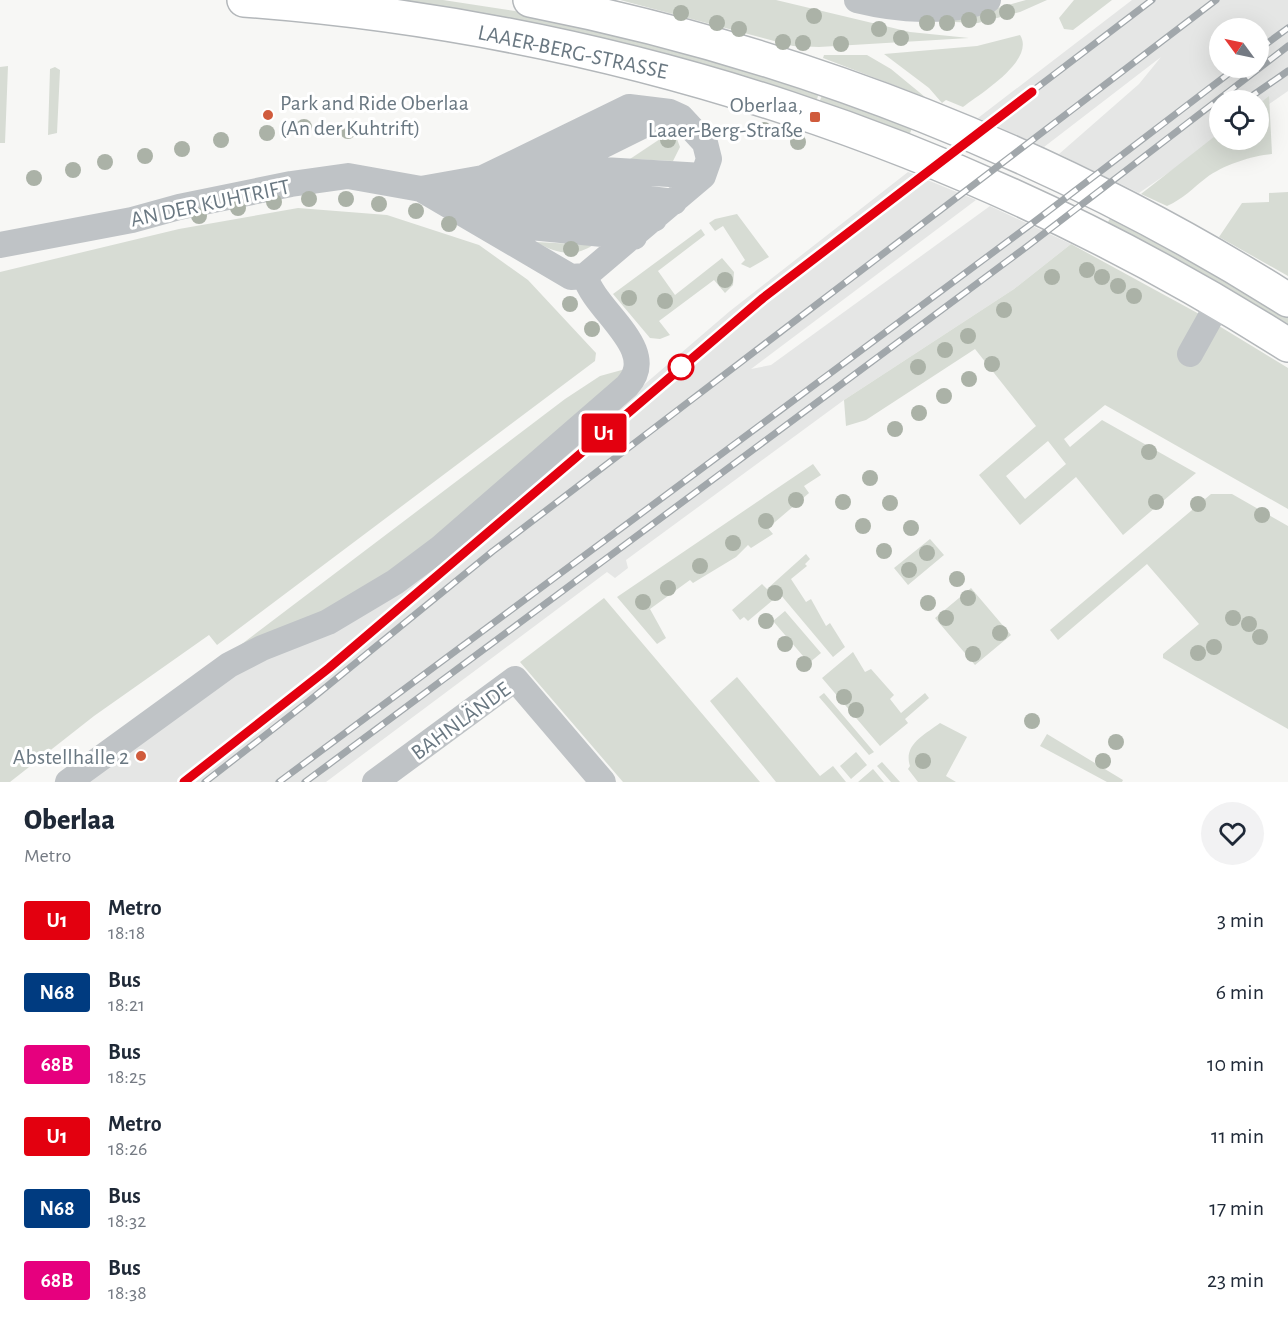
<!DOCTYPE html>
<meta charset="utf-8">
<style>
:root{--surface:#fff;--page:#f2f2f3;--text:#1f2937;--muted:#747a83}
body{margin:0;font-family:"Alegreya Sans",sans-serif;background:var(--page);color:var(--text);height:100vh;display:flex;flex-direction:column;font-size:22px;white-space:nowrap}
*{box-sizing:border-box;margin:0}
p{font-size:20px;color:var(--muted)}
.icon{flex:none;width:33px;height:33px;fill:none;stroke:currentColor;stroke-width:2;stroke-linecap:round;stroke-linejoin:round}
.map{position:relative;height:782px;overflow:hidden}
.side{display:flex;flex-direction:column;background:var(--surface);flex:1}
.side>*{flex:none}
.badge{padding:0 12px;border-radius:4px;font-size:21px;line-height:39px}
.needle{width:39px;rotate:303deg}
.buttons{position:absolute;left:1209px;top:18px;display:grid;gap:12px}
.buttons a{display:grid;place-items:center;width:60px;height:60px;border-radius:50%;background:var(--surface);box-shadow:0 6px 24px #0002;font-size:30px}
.map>.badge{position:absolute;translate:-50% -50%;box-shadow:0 0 0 3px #fff}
.round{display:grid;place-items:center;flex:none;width:63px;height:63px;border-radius:32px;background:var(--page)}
.head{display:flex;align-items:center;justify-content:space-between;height:102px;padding:0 24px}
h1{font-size:28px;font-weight:800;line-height:45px}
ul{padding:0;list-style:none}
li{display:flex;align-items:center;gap:18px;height:72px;padding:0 24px}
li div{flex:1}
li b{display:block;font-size:22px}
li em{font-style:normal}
li .badge{min-width:66px;font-weight:700;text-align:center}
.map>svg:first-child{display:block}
</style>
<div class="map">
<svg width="1288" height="782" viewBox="0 0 1288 782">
<rect width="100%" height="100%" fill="#f7f7f5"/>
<!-- built -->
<path fill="#e5e6e5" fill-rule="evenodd" d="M1132,0H1288V91L1259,111L1258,100H1220L1219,138L1139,193L1059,154L1139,84L1161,57L1044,147L978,118ZM1220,28H1258V68H1220Z
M908,172L976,200L751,369L771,365L990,206L1071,244L1014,289L844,400L626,560L628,568L615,578L607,572L326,782H54L172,695L498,510L730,311Z"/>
<!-- green -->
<path fill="#d7dcd4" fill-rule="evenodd" d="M358,0H443L515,11L640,40L819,92L816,103Z
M620,0H776L910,32L969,38L819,47L793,46Z
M1026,0H1047L1020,12L978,23L930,21L972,15Z
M1074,0H1112L1073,30L1064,29L1059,18Z
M1020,35C1036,60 980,94 963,107L946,100L942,103L929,88L884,54L977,46Z
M824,55H867L891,69L925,97L823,58Z
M8,66L5,143H0V67Z
M55,67L60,70L57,133L48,135L50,69Z
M823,93L913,126L908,138L818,105Z
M1269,96L1272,154C1251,156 1223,165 1206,178C1193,188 1183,199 1167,206L1141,194L1219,133L1220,140H1258L1259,104Z
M669,135L677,139L680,147L673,161L630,159L663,137Z
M1288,192V276L1219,237L1242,203L1269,202V193Z
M298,208L387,215L479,245L528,280L596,353L595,361L217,645L209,635L94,716L10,782H0V272L179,229Z
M737,214L769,257L750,268L741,264L745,260L723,226L715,231L709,223L715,219Z
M1112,215L1288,315V330L1105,227Z
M701,229L705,235L658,271L675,295L722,258L734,272L733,285L725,293L714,280L659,321L670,335L660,339L650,338L613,294Z
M536,242L593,245C574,258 555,253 536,242Z
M1071,244L1201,315L1288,368V509L1105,405L1064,439L1070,447L1102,420L1196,473L1123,535L1076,477L1020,525L979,475L1036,426L975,349L866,420L846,426L844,400L1014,289ZM1048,441L1066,464L1025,499L1006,476Z
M629,368L436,537L393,570L327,610L230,653L565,399L600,376Z
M813,464L821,475L804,486L809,493L768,528L773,534L751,548L748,545L736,557L693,583L690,580L650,609L666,638L657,644L617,597Z
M1211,494H1232L1288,526V729L1163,658V654L1199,624L1147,564L1058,640L1050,630Z
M930,539L944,555L908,585L894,568Z
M806,554L810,559L805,564L807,566L791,579L806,602L811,599L826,626L830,623L845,647L833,657L780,594L748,621L744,617L740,620L732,610L762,584L767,589Z
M971,588L1011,635L975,665L935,618Z
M604,598L760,782H623L520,662Z
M785,611L821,653L809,663L773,621Z
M853,652L865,672L871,669L894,695L890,699L901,713L925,693L929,698L905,719L908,723L880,746L822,678Z
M737,677L820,776L833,766L846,782H776L710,701Z
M824,693L874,752L869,755L819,697Z
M940,723L967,737L946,776L956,782H918L908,769L910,766C903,745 924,735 940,723Z
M1047,734L1123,780L1122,782H1107L1040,746Z
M856,752L867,765L851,779L840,766Z
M882,762L900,782H891L877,766Z
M873,769L884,782H858Z"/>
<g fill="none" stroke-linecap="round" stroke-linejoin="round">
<defs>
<path id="major" d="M244,0C617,28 973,145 1288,345
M530,0C796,52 1059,155 1288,300"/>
</defs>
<!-- major casing -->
<use href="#major" stroke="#b3b7ba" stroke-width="36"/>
<!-- minor -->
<path stroke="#bfc3c6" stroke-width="26" d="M857,0C898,10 947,14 988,0
M483,178L524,182L533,180L670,112
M564,192L584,191L674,202
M449,202L533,203L654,219
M533,203L603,170L703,176
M488,206L530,227L634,237
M0,245L132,220L179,207L291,184L348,176L421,189L483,178L629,107L670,112L681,117L705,143L709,159L703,176L585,276L571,277L421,189
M1190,354L1219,302
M68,782L229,665L262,648L328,622L395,582L439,549L627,386C661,349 595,312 585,276
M375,782L515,679L603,782"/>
<!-- major -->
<use href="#major" stroke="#fff" stroke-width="33"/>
<defs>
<path id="rail" d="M1258,50L1288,28
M1246,100L1288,71
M184,782L329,668L791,275L1152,0
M205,782L309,701L493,551L1216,0
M279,782L1030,225L1236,68
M305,782L1025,248L1288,46"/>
</defs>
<!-- rail casing -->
<use href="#rail" stroke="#a1a7ab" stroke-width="7"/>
<!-- rail -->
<use href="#rail" stroke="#fff" stroke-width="4.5" stroke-dasharray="14" stroke-linecap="butt"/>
</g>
<!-- trees -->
<g fill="#abb2a7">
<circle cx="1007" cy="12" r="8"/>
<circle cx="681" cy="13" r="8"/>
<circle cx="814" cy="16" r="8"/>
<circle cx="988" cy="17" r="8"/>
<circle cx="969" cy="20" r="8"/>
<circle cx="717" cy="23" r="8"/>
<circle cx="927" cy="23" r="8"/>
<circle cx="947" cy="23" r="8"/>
<circle cx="739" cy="29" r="8"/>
<circle cx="879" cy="29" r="8"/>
<circle cx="901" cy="38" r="8"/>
<circle cx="783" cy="42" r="8"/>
<circle cx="803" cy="43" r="8"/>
<circle cx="841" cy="44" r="8"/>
<circle cx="304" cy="127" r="8"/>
<circle cx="764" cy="130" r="8"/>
<circle cx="348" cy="131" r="8"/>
<circle cx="267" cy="133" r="8"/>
<circle cx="221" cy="140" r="8"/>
<circle cx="668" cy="140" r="8"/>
<circle cx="798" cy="142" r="8"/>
<circle cx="182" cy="149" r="8"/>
<circle cx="145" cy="156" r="8"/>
<circle cx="105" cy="162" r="8"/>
<circle cx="73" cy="170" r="8"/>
<circle cx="34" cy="178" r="8"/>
<circle cx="309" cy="199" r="8"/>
<circle cx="346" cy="199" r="8"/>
<circle cx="274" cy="202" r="8"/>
<circle cx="379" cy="204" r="8"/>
<circle cx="238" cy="208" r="8"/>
<circle cx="416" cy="211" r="8"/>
<circle cx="199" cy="216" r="8"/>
<circle cx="449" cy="224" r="8"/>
<circle cx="571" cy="249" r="8"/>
<circle cx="1087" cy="270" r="8"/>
<circle cx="1052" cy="277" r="8"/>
<circle cx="1102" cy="277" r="8"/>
<circle cx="725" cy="280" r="8"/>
<circle cx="1118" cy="286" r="8"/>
<circle cx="1134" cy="296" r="8"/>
<circle cx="629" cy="298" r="8"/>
<circle cx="665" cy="301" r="8"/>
<circle cx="570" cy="304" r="8"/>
<circle cx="1004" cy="310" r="8"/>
<circle cx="592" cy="329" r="8"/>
<circle cx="968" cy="336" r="8"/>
<circle cx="945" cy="350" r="8"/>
<circle cx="992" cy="364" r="8"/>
<circle cx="918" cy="367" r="8"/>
<circle cx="969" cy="379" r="8"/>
<circle cx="944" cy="396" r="8"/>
<circle cx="919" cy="413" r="8"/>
<circle cx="895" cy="429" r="8"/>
<circle cx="1149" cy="452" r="8"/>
<circle cx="870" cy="478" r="8"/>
<circle cx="796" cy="500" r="8"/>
<circle cx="843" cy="502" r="8"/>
<circle cx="1156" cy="502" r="8"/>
<circle cx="890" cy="503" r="8"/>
<circle cx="1198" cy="504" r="8"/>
<circle cx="1262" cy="515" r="8"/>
<circle cx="766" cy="521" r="8"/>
<circle cx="863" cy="526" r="8"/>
<circle cx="911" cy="528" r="8"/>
<circle cx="733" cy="543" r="8"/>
<circle cx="884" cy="551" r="8"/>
<circle cx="927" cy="553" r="8"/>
<circle cx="700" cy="566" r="8"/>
<circle cx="909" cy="570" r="8"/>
<circle cx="957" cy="579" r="8"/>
<circle cx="668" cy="588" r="8"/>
<circle cx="775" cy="593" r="8"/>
<circle cx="968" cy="598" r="8"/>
<circle cx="643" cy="602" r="8"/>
<circle cx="928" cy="603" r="8"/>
<circle cx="946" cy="618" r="8"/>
<circle cx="1233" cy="618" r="8"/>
<circle cx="766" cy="621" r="8"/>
<circle cx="1249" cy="624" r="8"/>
<circle cx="1000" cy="633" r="8"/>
<circle cx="1260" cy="637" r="8"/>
<circle cx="785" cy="644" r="8"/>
<circle cx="1214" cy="647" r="8"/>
<circle cx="1198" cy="653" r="8"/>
<circle cx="973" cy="654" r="8"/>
<circle cx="804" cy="664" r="8"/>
<circle cx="844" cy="697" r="8"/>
<circle cx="856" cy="710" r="8"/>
<circle cx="1032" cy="721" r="8"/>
<circle cx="1116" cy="742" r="8"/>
<circle cx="923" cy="761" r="8"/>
<circle cx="1103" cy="761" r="8"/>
</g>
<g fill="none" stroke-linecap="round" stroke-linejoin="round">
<defs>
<path id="line" d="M184,782L329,668L763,298L1032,92"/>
</defs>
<!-- line casing -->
<use href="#line" stroke="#fff" stroke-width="14"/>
<!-- line -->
<use href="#line" stroke="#e3000f" stroke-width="9"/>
</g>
<!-- markers -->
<g fill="#d05b3c" stroke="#fff" stroke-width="2">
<circle cx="268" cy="115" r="6"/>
<rect x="809" y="111" width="12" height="12" rx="3"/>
<circle cx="141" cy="756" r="6"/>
</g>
<circle fill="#fff" stroke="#e3000f" stroke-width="3" cx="681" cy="367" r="12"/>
<g text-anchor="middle" stroke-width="6" stroke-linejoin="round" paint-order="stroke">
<!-- street labels -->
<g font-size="22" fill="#6a7882" stroke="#fff">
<text transform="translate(573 51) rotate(12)" y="8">LAAER-BERG-STRASSE</text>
<text transform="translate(210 202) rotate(-12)" y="8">AN DER KUHTRIFT</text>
<text transform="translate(460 720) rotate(-36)" y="8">BAHNLÄNDE</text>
</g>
<!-- poi labels -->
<g font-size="22" fill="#6a7882" stroke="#fff" text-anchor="end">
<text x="280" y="110" text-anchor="start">Park and Ride Oberlaa<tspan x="280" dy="25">(An der Kuhtrift)</tspan></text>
<text x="803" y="112">Oberlaa,<tspan x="803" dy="25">Laaer-Berg-Straße</tspan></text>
<text x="129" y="764">Abstellhalle 2</text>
</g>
</g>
</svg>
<div class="buttons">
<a><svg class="needle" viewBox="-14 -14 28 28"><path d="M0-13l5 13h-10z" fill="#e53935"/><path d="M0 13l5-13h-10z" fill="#747a83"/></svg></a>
<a><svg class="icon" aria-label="locate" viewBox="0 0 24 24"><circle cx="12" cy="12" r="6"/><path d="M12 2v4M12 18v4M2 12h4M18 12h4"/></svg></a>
</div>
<b class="badge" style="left:604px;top:433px;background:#e3000f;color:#fff">U1</b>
</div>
<section class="side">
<div class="head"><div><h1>Oberlaa</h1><p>Metro</p></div><a class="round"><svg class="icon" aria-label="heart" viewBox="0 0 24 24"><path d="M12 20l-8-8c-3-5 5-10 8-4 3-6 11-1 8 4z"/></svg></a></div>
<ul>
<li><span class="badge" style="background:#e3000f;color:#fff">U1</span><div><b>Metro</b><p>18:18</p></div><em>3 min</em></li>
<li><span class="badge" style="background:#003b80;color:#fff">N68</span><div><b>Bus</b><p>18:21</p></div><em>6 min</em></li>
<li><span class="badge" style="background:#e6007e;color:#fff">68B</span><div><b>Bus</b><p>18:25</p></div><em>10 min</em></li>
<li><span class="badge" style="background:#e3000f;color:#fff">U1</span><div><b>Metro</b><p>18:26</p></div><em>11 min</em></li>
<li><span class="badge" style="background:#003b80;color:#fff">N68</span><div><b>Bus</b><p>18:32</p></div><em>17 min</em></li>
<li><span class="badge" style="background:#e6007e;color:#fff">68B</span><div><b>Bus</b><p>18:38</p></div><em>23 min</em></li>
</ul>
</section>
